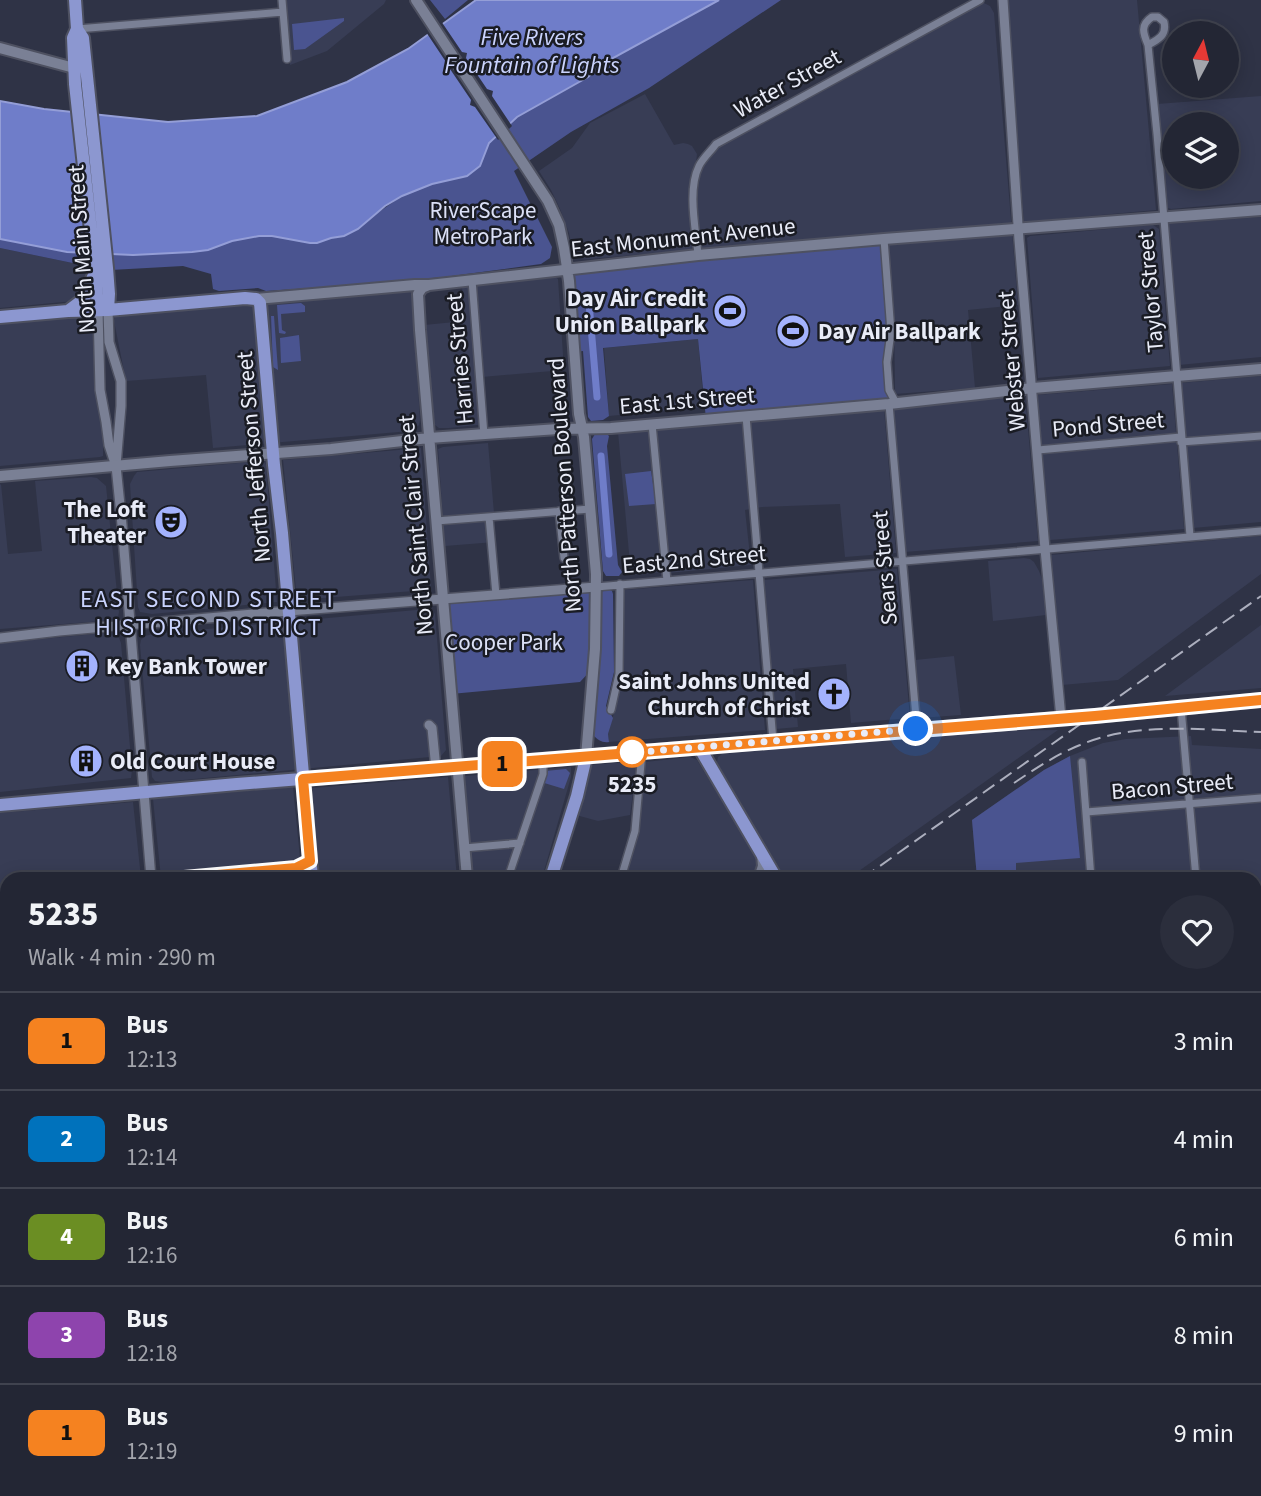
<!DOCTYPE html>
<meta charset="utf-8">
<style>
:root{--surface:#232634;--page:#2b2e3c;--text:#f1f3f6;--muted:#a3a5ac;--line:#40434f}
body{margin:0;font-family:"Source Sans 3",sans-serif;background:var(--page);color:var(--text);height:100vh;display:flex;flex-direction:column;font-size:26px;white-space:nowrap}
*{box-sizing:border-box;margin:0}
p{font-size:23px;color:var(--muted)}
.icon{flex:none;width:38px;height:38px;fill:none;stroke:currentColor;stroke-width:2;stroke-linecap:round;stroke-linejoin:round}
.map{position:relative;flex:1;overflow:hidden}
.sheet{position:absolute;left:0px;top:872px;width:1262px;height:625px;display:flex;flex-direction:column;background:var(--surface);border-radius:21px 21px 0 0;box-shadow:0 4px 18px #0003,0 0 0 2px var(--line)}
.sheet>*{flex:none}
.badge{padding:0 14px;border-radius:10px;font-size:24px;line-height:46px}
.needle{width:46px;rotate:7deg}
.tools{position:absolute;left:1162px;top:21px;display:grid;gap:14px}
.tools a{display:grid;place-items:center;width:77px;height:77px;border-radius:50%;background:var(--surface);box-shadow:0 4px 18px #0003,0 0 0 2px var(--line);font-size:35px}
.you{position:absolute;width:35px;height:35px;margin:-18px;border:5px solid #fff;border-radius:50%;background:#1a73e8;box-shadow:0 0 0 10px #1a73e833}
.map>.badge{position:absolute;translate:-50% -50%;box-shadow:0 0 0 4px #fff}
.round{display:grid;place-items:center;flex:none;width:74px;height:74px;border-radius:37px;background:var(--page)}
.overview{display:flex;align-items:center;justify-content:space-between;height:119px;padding:0 28px}
h1{font-size:33px;font-weight:800;line-height:52px}
ul{padding:0;list-style:none}
li{display:flex;align-items:center;gap:21px;height:98px;padding:0 28px;border-top:2px solid var(--line)}
li div{flex:1}
li b{display:block;font-size:26px}
li em{font-style:normal}
li .badge{min-width:77px;font-weight:700;text-align:center}
.map>svg:first-child{display:block}
</style>
<div class="map">
<svg width="1261" height="1496" viewBox="0 0 1261 1496">
<rect width="100%" height="100%" fill="#2f3346"/>
<!-- built -->
<path fill="#383d55" fill-rule="evenodd" d="M286,0H386L384,4L327,51L290,65Z
M1007,0H1137L1156,210L1024,222Z
M984,3L990,6L994,13L1018,305L968,310L975,388L895,394L894,310L888,244L910,231L701,249L696,198L698,181L702,167L718,147L977,5Z
M645,94L674,145L683,143L688,144L692,146L697,154L696,163L690,187L692,248L691,250L589,259L580,258L572,250L569,233L560,209L551,190L539,171L572,148L590,123Z
M1261,96V201L1171,209L1168,208L1166,205L1157,104ZM1174,124H1227V177H1174Z
M1261,217V357L1179,365L1168,224Z
M1153,225L1159,229L1170,366L1038,378L1027,238L1030,236Z
M0,248L87,266L86,291L74,301L0,308Z
M555,277L558,279L564,370L482,377L486,424L449,428H439L435,425L424,325L465,321L462,287Z
M412,291L420,420L419,425L415,429L410,431L213,448L206,375L126,381L114,321L115,317L120,314Z
M82,315L93,320L95,328V386L103,424V456L100,457L0,466V322Z
M698,339L704,407L609,416L604,348Z
M1261,376V522L1193,528L1181,383Z
M1172,384L1184,529L1050,540L1037,395Z
M1025,395L1038,541L905,552L893,407Z
M884,409L896,553L845,557L840,504L762,507L745,510L751,565L668,573L657,429Z
M650,429L662,572L631,575L618,432Z
M488,443L494,513L493,521L495,542L445,546L438,449L443,447Z
M421,448L431,587L427,590L297,600L283,460Z
M261,461L264,462L266,465L277,602L152,614L140,612L138,607L130,484L134,476L137,472Z
M91,477L97,478L106,486L119,612L118,617L115,620L0,629V485L1,484L8,554L42,551L35,481Z
M1261,536V574L1118,680L1062,685L1050,555Z
M1024,558L1030,559L1034,562L1039,571L1042,579L1046,615L993,621L988,561Z
M897,569L910,718L851,723L846,664L793,669L798,727L776,729L764,580Z
M753,580L765,730L609,742L608,734L623,681V590Z
M427,609L432,610L435,614L446,750L441,756L162,782L155,781L152,777L140,645L141,640L145,636L153,634Z
M1261,625V688L1165,696L1226,651Z
M105,633H114L119,638L121,643L132,770L131,778L0,792V643Z
M954,656L961,715L920,718L915,660Z
M1058,730L849,878H784L716,767L718,757L722,754L988,731Z
M1191,736L1192,745L1261,749V953H1255V878H977L972,820L1044,770L1070,756L1103,743L1126,739Z
M690,757L697,760L756,856L757,865L755,874L752,878H623L645,762Z
M637,761L630,815L598,821L576,815L587,770L591,765Z
M571,767V777L542,878H473L465,776Z
M448,777L457,878H320L312,788Z
M293,787L302,878H161L153,799Z
M133,802L141,878H7V961H5L0,913V813Z
M7,973V1118L0,1119V974Z
M0,1136H3L7,1180V1257L0,1259Z
M135,1489H190V1496H55Z
M215,1489H304L302,1496H216Z
M327,1489H356V1496H325Z
M1090,1489H1138L1142,1496H1094Z
M1160,1489H1245L1249,1496H1164Z"/>
<!-- green -->
<path fill="#4a5490" d="M430,0H468L445,19Z
M719,0H781L649,88L571,132L514,171L552,247L550,258L541,264L444,277L340,286L266,291L258,288L219,291L213,289L211,274L183,266L111,270L109,254L133,255L192,252L208,250L232,241L259,236H272L310,243H317L331,238L344,236L402,196L432,184L467,176L480,166L489,143L517,117L588,77L602,64Z
M344,18V21L305,49L294,50L292,24Z
M0,239L67,252L84,253L87,266L0,248Z
M884,239L891,332L887,362L889,404L706,419L698,339L603,348L609,416L603,420L591,421L588,417L583,351L575,352L567,269Z
M301,303L305,306V312L281,314L282,330L286,332L285,334L279,333L277,305Z
M271,316H274L278,370L273,367Z
M299,335L301,361L281,363L280,338Z
M606,433L609,436L607,446L618,565L622,572L619,576H606L603,571L592,439L595,434Z
M651,471L656,504L629,506L625,474Z
M596,587L593,668L580,682L451,694L443,600Z
M609,589L612,591L613,594L614,672L606,706L613,718L608,734L609,742C602,743 598,740 593,735L601,592Z
M1070,756L1080,858L1016,863V878H977L972,820L1044,770Z
M566,769L570,773L564,789L541,782L545,771Z
M1261,1324V1386C1259,1383 1256,1380 1255,1376C1253,1370 1258,1329 1261,1324Z
M7,1380V1486L0,1487V1381Z
M1261,1439V1496H1249L1245,1489H1255V1443Z"/>
<!-- water -->
<path fill="#6f7dc9" stroke="#949ed7" stroke-width="2" d="M476,0H719L602,64L588,77L517,117L489,143L480,166L467,176L432,184L402,196L385,206L358,229L344,236L331,238L317,243H310L272,236H259L232,241L208,250L192,252L133,255L67,252L0,239V101L44,109L168,122L257,116L347,82L408,49Z"/>
<!-- pier -->
<path fill="#2f3346" d="M441,21L462,52L467,53L466,58L487,89L493,91L492,96L512,126L498,140L475,107L470,105L471,100L450,69L445,68L446,62L426,32Z"/>
<g fill="none" stroke-linecap="round" stroke-linejoin="round">
<!-- canal -->
<path stroke="#6f7dc9" stroke-width="7" d="M589,303L597,397
M601,456L609,554"/>
<defs>
<path id="minor" d="M282,0L287,59
M77,29L283,12
M1148,45C1159,39 1167,35 1164,22L1158,17H1152C1140,25 1143,33 1148,45L1157,134L1190,536
M884,239L891,332L887,362L889,390L896,403
M698,255C696,230 687,190 699,166C703,158 711,151 716,144L980,0
M472,280L484,435
M889,404L917,729
M746,416L773,741
M652,424L667,581
M1181,442L1261,436
M1038,450L1181,437
M559,511L564,558
M489,517L496,595
M436,521L590,509
M596,587L1261,531
M1181,708L1196,878
M611,710L619,674L620,584
M1082,762L1091,878
M1086,812L1261,798
M464,848L520,843
M508,878L543,774V760
M621,878L635,831L642,752
M1255,961H1261
M1255,1162L1261,1194
M0,1210H7
M1255,1319L1261,1298
M0,1374H7
M631,1489L645,1496
M838,1489L839,1496
M1085,1489L1089,1496
M9,1496L86,1489
M655,1496L731,1489"/>
<path id="tertiary" d="M1003,0L1019,240L1045,549L1061,718
M98,310L100,390L106,422L109,445L116,466L122,525L151,878
M108,310L109,342L121,381V406L116,465
M0,638L59,631L288,611L596,587
M429,725L432,728L436,769
M0,1264L7,1265
M203,1489V1496
M365,1489L366,1496"/>
<path id="secondary" d="M416,0L548,201L559,225L564,248L569,281L579,414L584,437L596,574L595,649L586,757
M0,48L74,68H82
M429,285L422,288L418,294L420,330L467,878
M256,299L415,285H429L698,255L884,239L1261,210
M0,476L170,461L331,449L429,438L558,429L611,428L889,404L1033,388L1261,369
M759,878L763,866L762,854
M0,968H7
M1255,1141L1261,1140"/>
<path id="primary" d="M75,0L77,29L73,38L75,84L95,267L98,310
M77,29L83,38L107,268L109,294L108,310
M68,311L84,299L93,277
M0,317L68,311L108,310L245,298L256,299L260,303L274,465L282,533L312,878
M699,747L776,878
M0,805L237,784L1095,716L1261,700
M551,878L577,796L586,757
M0,977L7,1044
M0,1129L7,1128
M45,1489V1496
M1149,1489L1153,1496
M315,1496L317,1489"/>
<path id="motorway" d="M546,1489L567,1496
M508,1496L531,1489"/>
</defs>
<!-- minor casing -->
<use href="#minor" stroke="#4e5161" stroke-width="10"/>
<!-- tertiary casing -->
<use href="#tertiary" stroke="#4e5161" stroke-width="12"/>
<!-- secondary casing -->
<use href="#secondary" stroke="#4e5161" stroke-width="14"/>
<!-- primary casing -->
<use href="#primary" stroke="#4e5161" stroke-width="16"/>
<!-- motorway casing -->
<use href="#motorway" stroke="#4e5161" stroke-width="18"/>
<!-- minor -->
<use href="#minor" stroke="#7a8095" stroke-width="7"/>
<!-- tertiary -->
<use href="#tertiary" stroke="#7a8095" stroke-width="9"/>
<!-- secondary -->
<use href="#secondary" stroke="#7a8095" stroke-width="10"/>
<!-- primary -->
<use href="#primary" stroke="#8c97d0" stroke-width="12"/>
<!-- motorway -->
<use href="#motorway" stroke="#98a7f7" stroke-width="14"/>
<!-- rail -->
<path stroke="#acafbe" stroke-width="2" stroke-dasharray="14 7" stroke-linecap="butt" d="M1014,783C1035,769 1057,754 1080,745C1136,721 1202,730 1261,732
M863,878L1261,596
M0,1275H7
M0,1313H7"/>
</g>
<g fill="none" stroke-linecap="round" stroke-linejoin="round">
<defs>
<path id="line" d="M184,878L296,868L310,861L303,779L1095,716L1261,700"/>
</defs>
<!-- line casing -->
<use href="#line" stroke="#fff" stroke-width="16"/>
<!-- line -->
<use href="#line" stroke="#f58220" stroke-width="10"/>
<!-- walk -->
<path stroke="#e9ecf8" stroke-width="7" stroke-dasharray="0 12.6" d="M632,752L629,753L916,729"/>
</g>
<!-- icons -->
<defs>
<symbol id="stadium-disc" viewBox="-11 -11 22 22"><circle r="9.5" fill="#a3b2fd" stroke="#1a1c24"/><path d="M0-5a6.5 5 0 1 0 0 10a6.5 5 0 1 0 0-10ZM-3.5-1.8h7v3.6h-7Z" fill="#111"/></symbol>
<symbol id="theatre-disc" viewBox="-11 -11 22 22"><circle r="9.5" fill="#a3b2fd" stroke="#1a1c24"/><path d="M-5-5.5Q0-4 5-5.5V0Q5 5 0 6Q-5 5-5 0ZM-3.3-2.5H-1v1.5H-3.3ZM1-2.5H3.3v1.5H1ZM-2.8 1Q0 5.5 2.8 1Z" fill="#111"/></symbol>
<symbol id="building-disc" viewBox="-11 -11 22 22"><circle r="9.5" fill="#a3b2fd" stroke="#1a1c24"/><path d="M-4-6H4V6H1V3H-1V6H-4ZM-2.5-4.3h1.7v1.8h-1.7ZM.8-4.3h1.7v1.8H.8ZM-2.5-1h1.7V.8h-1.7ZM.8-1h1.7V.8H.8Z" fill="#111"/></symbol>
<symbol id="church-disc" viewBox="-11 -11 22 22"><circle r="9.5" fill="#a3b2fd" stroke="#1a1c24"/><path d="M-1.2-6h2.4v3.5h3.3v2.4h-3.3V6h-2.4V-.1h-3.3v-2.4h3.3Z" fill="#111"/></symbol>
</defs>
<g fill-rule="evenodd">
<use href="#stadium-disc" x="711" y="292" width="38" height="38"/>
<use href="#stadium-disc" x="774" y="312" width="38" height="38"/>
<use href="#theatre-disc" x="152" y="503" width="38" height="38"/>
<use href="#building-disc" x="63" y="647" width="38" height="38"/>
<use href="#church-disc" x="815" y="675" width="38" height="38"/>
<use href="#building-disc" x="67" y="742" width="38" height="38"/>
</g>
<!-- markers -->
<circle fill="#fff" stroke="#f58220" stroke-width="3.5" cx="632" cy="752" r="14"/>
<g text-anchor="middle" stroke-width="5" stroke-linejoin="round" paint-order="stroke">
<!-- street labels -->
<g font-size="23" fill="#e9ecf8" stroke="#1a1c24">
<text transform="translate(787 83) rotate(-29)" y="8">Water Street</text>
<text transform="translate(683 237) rotate(-6)" y="8">East Monument Avenue</text>
<text transform="translate(81 249) rotate(-94)" y="8">North Main Street</text>
<text transform="translate(1150 292) rotate(-95)" y="8">Taylor Street</text>
<text transform="translate(459 359) rotate(-95)" y="8">Harries Street</text>
<text transform="translate(1011 361) rotate(-95)" y="8">Webster Street</text>
<text transform="translate(687 400) rotate(-5)" y="8">East 1st Street</text>
<text transform="translate(1108 424) rotate(-5)" y="8">Pond Street</text>
<text transform="translate(253 457) rotate(-95)" y="8">North Jefferson Street</text>
<text transform="translate(564 485) rotate(-94)" y="8">North Patterson Boulevard</text>
<text transform="translate(415 525) rotate(-95)" y="8">North Saint Clair Street</text>
<text transform="translate(694 559) rotate(-5)" y="8">East 2nd Street</text>
<text transform="translate(884 568) rotate(-95)" y="8">Sears Street</text>
<text transform="translate(1172 786) rotate(-5)" y="8">Bacon Street</text>
</g>
<!-- park labels -->
<g font-size="23" fill="#dbe0f6" stroke="#1a1c24">
<text x="483" y="218">RiverScape<tspan x="483" dy="26">MetroPark</tspan></text>
<text x="504" y="650">Cooper Park</text>
</g>
<!-- poi labels -->
<g font-size="23" font-weight="bold" fill="#e9ecf8" stroke="#1a1c24" text-anchor="end">
<text x="706" y="306">Day Air Credit<tspan x="706" dy="26">Union Ballpark</tspan></text>
<text x="818" y="339" text-anchor="start">Day Air Ballpark</text>
<text x="146" y="517">The Loft<tspan x="146" dy="26">Theater</tspan></text>
<text x="106" y="674" text-anchor="start">Key Bank Tower</text>
<text x="810" y="689">Saint Johns United<tspan x="810" dy="26">Church of Christ</tspan></text>
<text x="110" y="769" text-anchor="start">Old Court House</text>
</g>
<!-- stop labels -->
<g font-size="23" font-weight="bold" fill="#e9ecf8" stroke="#1a1c24">
<text x="632" y="792">5235</text>
</g>
<!-- water labels -->
<g font-size="24" font-style="italic" fill="#cad3fd" stroke="#1a1c24">
<text x="532" y="45">Five Rivers<tspan x="532" dy="28">Fountain of Lights</tspan></text>
</g>
<!-- neighbourhood labels -->
<g font-size="24" letter-spacing="2" fill="#cad4fe" stroke="#1a1c24">
<text x="209" y="607">EAST SECOND STREET<tspan x="209" dy="28">HISTORIC DISTRICT</tspan></text>
</g>
</g>
</svg>
<div class="tools">
<a><svg class="needle" viewBox="-14 -14 28 28"><path d="M0-13l5 13h-10z" fill="#e53935"/><path d="M0 13l5-13h-10z" fill="#a3a5ac"/></svg></a>
<a><svg class="icon" aria-label="layers" viewBox="0 0 24 24"><path d="M12 4l9 5-9 5-9-5zM3 14l9 5 9-5"/></svg></a>
</div>
<div class="you" style="left:916px;top:729px"></div>
<b class="badge" style="left:502px;top:764px;background:#f58220;color:#111">1</b>
<section class="sheet">
<div class="overview"><div><h1>5235</h1><p>Walk · 4 min · 290 m</p></div><a class="round"><svg class="icon" aria-label="heart" viewBox="0 0 24 24"><path d="M12 20l-8-8c-3-5 5-10 8-4 3-6 11-1 8 4z"/></svg></a></div>
<ul>
<li><span class="badge" style="background:#f58220;color:#111">1</span><div><b>Bus</b><p>12:13</p></div><em>3 min</em></li>
<li><span class="badge" style="background:#0072bc;color:#fff">2</span><div><b>Bus</b><p>12:14</p></div><em>4 min</em></li>
<li><span class="badge" style="background:#6b8e23;color:#fff">4</span><div><b>Bus</b><p>12:16</p></div><em>6 min</em></li>
<li><span class="badge" style="background:#8e44ad;color:#fff">3</span><div><b>Bus</b><p>12:18</p></div><em>8 min</em></li>
<li><span class="badge" style="background:#f58220;color:#111">1</span><div><b>Bus</b><p>12:19</p></div><em>9 min</em></li>
</ul>
</section>
</div>
